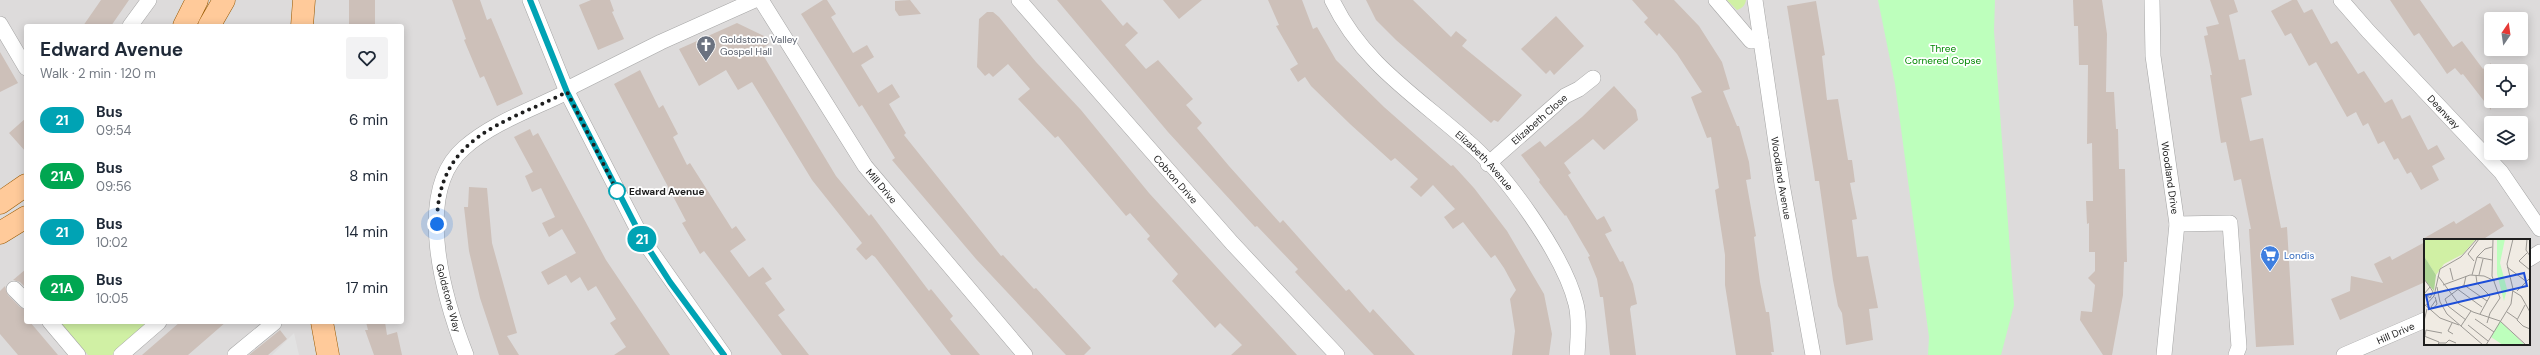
<!DOCTYPE html>
<meta charset="utf-8">
<style>
:root{--surface:#fff;--page:#f2f2f3;--text:#1f2937;--muted:#747a83}
body{margin:0;font-family:"DM Sans",sans-serif;background:var(--page);color:var(--text);height:100vh;display:flex;flex-direction:column;font-size:15px;white-space:nowrap}
*{box-sizing:border-box;margin:0}
p{font-size:13px;color:var(--muted)}
.icon{flex:none;width:22px;height:22px;fill:none;stroke:currentColor;stroke-width:2;stroke-linecap:round;stroke-linejoin:round}
.map{position:relative;flex:1;overflow:hidden}
.details{position:absolute;left:24px;top:24px;width:380px;height:300px;display:flex;flex-direction:column;background:var(--surface);border-radius:4px;box-shadow:0 2px 10px #0003}
.details>*{flex:none}
.badge{padding:0 8px;border-radius:13px;font-size:14px;line-height:26px}
.needle{width:26px;rotate:13deg}
.tools{position:absolute;left:2484px;top:12px;display:grid;gap:8px}
.tools a{display:grid;place-items:center;width:44px;height:44px;border-radius:4px;background:var(--surface);box-shadow:0 2px 10px #0003;font-size:20px}
.you{position:absolute;width:20px;height:20px;margin:-10px;border:3px solid #fff;border-radius:50%;background:#1a73e8;box-shadow:0 0 0 6px #1a73e833}
.map>.badge{position:absolute;translate:-50% -50%;box-shadow:0 0 0 2px #fff}
.round{display:grid;place-items:center;flex:none;width:42px;height:42px;border-radius:4px;background:var(--page)}
.headline{display:flex;align-items:center;justify-content:space-between;height:68px;padding:0 16px}
h1{font-size:19px;font-weight:700;line-height:30px}
ul{padding:0;list-style:none}
li{display:flex;align-items:center;gap:12px;height:56px;padding:0 16px}
li div{flex:1}
li b{display:block;font-size:15px}
li em{font-style:normal}
li .badge{min-width:44px;font-weight:700;text-align:center}
.map>svg:first-child{display:block}
</style>
<div class="map">
<svg width="2540" height="355" viewBox="0 0 2540 355">
<rect width="100%" height="100%" fill="#f0ebe3"/>
<!-- residential -->
<path fill="#dddbdb" fill-rule="evenodd" d="M0,0H2540V355H0ZM2491,19H2521V49H2491ZM26,26H402V322H26ZM2491,71H2521V101H2491ZM2491,123H2521V153H2491ZM2425,240H2529V344H2425Z"/>
<!-- grass -->
<path fill="#d0f0a4" d="M1727,0H1746C1745,6 1742,8 1737,10Z
M60,322H150L112,355H88Z"/>
<!-- park -->
<path fill="#bdffbc" d="M1878,0H1995L1994,31L2014,305L2001,355H1928L1929,337L1895,84Z"/>
<!-- parking -->
<path fill="#e2e2e2" d="M294,333L299,355H272Z"/>
<!-- building -->
<path fill="#cdc0b9" d="M101,0H129L111,26H83Z
M349,0H375V26H349Z
M452,0H480L487,20L491,18L523,94L497,106L484,76L480,78L464,40L466,39Z
M591,0H610L614,11L612,12L624,39L598,50L579,5Z
M823,0H827L836,14L831,17L853,53L867,45L874,57L861,65L878,93L892,84L900,97L889,104L906,133L904,135L1001,256L1003,255L1034,289L1036,288L1091,348L1084,355H1066L976,259L892,160L895,158L862,105L859,107L801,14Z
M910,0L921,14L899,16L895,10V1Z
M1057,0H1101L1123,26L1127,22L1138,33L1125,45L1146,69L1158,60L1193,99L1186,105L1202,123L1197,128L1229,166L1280,223L1283,220L1346,291L1349,289L1370,313L1373,309L1415,355H1374L1295,272L1298,269L1257,226L1255,227L1168,132Z
M1163,0H1202L1179,19Z
M1268,0H1302L1313,29L1317,27L1336,60L1384,107L1451,166L1453,165L1474,188L1507,231L1544,294L1552,334L1549,355H1512L1515,331L1510,299L1516,290L1504,268L1495,255L1491,258L1463,222L1453,229L1444,217L1455,209L1433,185L1421,197L1410,187L1418,179L1395,158L1391,161L1350,124L1311,86L1305,77L1298,82L1290,69L1298,64L1276,26L1279,25Z
M1366,0H1413L1451,37L1456,31L1467,40L1462,46L1522,95L1498,122L1494,120L1491,123L1396,40L1376,20Z
M1632,0H1674L1699,26L1722,62L1730,89L1723,91L1737,126H1739L1749,162L1751,179L1746,180L1756,236L1754,237L1760,282L1766,312H1769L1774,352H1771L1772,355H1736L1725,285V255L1715,190L1719,188L1711,137L1707,138L1691,97L1702,92L1677,54L1659,33L1657,36L1644,22L1648,18Z
M2073,0H2102L2107,34L2106,92H2114L2116,129H2118L2119,169H2125L2127,262H2124L2123,295L2112,355H2103L2080,320L2081,311L2092,312L2095,285L2088,278L2095,271V252H2089V223L2087,224L2086,201H2093L2092,143L2087,144L2088,65H2079L2078,26H2074Z
M2210,0H2234L2238,12L2229,15L2239,60L2245,59L2252,95L2241,98L2250,141L2263,138L2281,228L2287,227L2294,345L2256,347L2249,229H2251L2241,179L2234,181L2226,142L2221,143L2210,75H2212L2204,36L2208,35L2206,27L2219,24Z
M2292,0H2297L2304,13L2312,9L2331,44L2337,41L2358,74L2364,71L2385,103L2392,99L2402,119L2410,115L2428,150L2437,145L2445,159L2432,166L2439,180L2421,190L2411,172L2407,174L2398,158L2394,160L2384,141L2378,144L2368,123L2363,126L2356,112L2347,117L2316,62L2309,66L2291,33L2285,36L2271,11Z
M2390,0H2420L2453,47L2462,41L2483,69L2491,63V110L2463,74L2461,75L2455,68L2447,74L2419,33L2414,36Z
M1816,1L1825,55L1822,56L1827,100L1838,99L1848,160H1852L1855,182L1850,183L1857,219L1852,220L1857,257L1868,256L1878,308L1869,309L1873,340L1846,345L1842,313L1838,306L1833,280L1819,181H1815L1814,173L1787,6Z
M987,12H993L999,17L1036,62L1081,110L1149,193L1297,355H1231L1242,345L1220,323L1215,328L1204,316L1172,281L1178,274L1147,239L1150,236L1130,213L1126,216L1058,136L1055,138L1018,99L1030,89L1008,64L993,77L989,73L985,76L977,67L979,19Z
M1556,16L1584,46L1554,75L1550,70L1546,74L1521,49Z
M737,23L764,36L769,44L760,50L836,176L869,216L871,214L929,291L931,289L953,316L950,319L980,355H951L875,257L872,255L866,260L856,249L862,243L812,180L752,82L738,90L726,70L699,86L679,49Z
M0,52L18,83L0,92Z
M640,70L659,108L663,105L678,134L673,137L687,165L690,163L732,229L736,226L746,240L730,251L749,277L763,267L772,279L765,283L785,310L778,315L809,355H782L704,251L700,254L696,247L682,223L686,221L614,84Z
M1614,86L1636,110L1638,120L1604,150L1593,139L1564,163L1571,173L1568,175L1597,220L1604,216L1612,231L1605,234L1620,262L1623,261L1633,284L1637,304L1631,306L1630,309L1636,355H1610L1603,297H1600L1597,279L1588,257L1590,256L1566,215L1565,216L1539,182L1540,180L1521,155L1540,141L1545,147L1582,117Z
M26,118V152L9,133Z
M530,129L533,136L538,133L606,260L670,355H614L626,347L610,323L616,319L596,286L588,291L580,277L571,283L566,275L548,285L541,272L576,253L562,229L549,237L542,223L555,217L541,188L532,192L525,176L533,172L514,137Z
M469,187L487,188L492,243L517,333L507,336L519,355H499L480,298L469,251L464,207H468Z
M2490,203L2504,226L2482,240H2421L2454,221L2456,224Z
M2425,242V282L2340,320L2331,299L2350,291L2351,276L2383,283L2374,264L2390,256L2392,260Z
M26,269V288L20,282L13,280Z
M5,286L8,295L20,307L26,310V322H30L58,355H18L0,334V291Z
M180,322H226L188,355H142Z
M366,322H385L387,335L397,332L402,355H374L365,330H368Z
M280,330L287,339L268,355H249Z"/>
<g fill="none" stroke-linecap="round" stroke-linejoin="round">
<defs>
<g id="street">
<path d="M530,0L567,92L643,240L724,355"/>
<path id="s1" d="M761,0L865,166L1025,355"/>
<path id="s2" d="M1019,0L1232,243L1337,355"/>
<path id="s3" d="M1332,0C1362,63 1416,96 1467,141C1505,173 1564,255 1576,304C1580,320 1578,338 1577,355"/>
<path d="M1716,0L1751,41L1761,40"/>
<path id="s4" d="M1755,0L1782,184L1813,355"/>
<path id="s5" d="M2152,0L2153,56L2177,224L2164,355"/>
<path id="s6" d="M2341,0L2368,31L2501,172L2540,229"/>
<path d="M0,24L26,68"/>
<path d="M130,26L149,0"/>
<path id="s7" d="M1488,164L1565,96L1579,89L1593,78"/>
<path d="M2177,224L2230,223L2239,347L2236,355"/>
<path d="M2529,259L2540,252"/>
<path d="M14,289L26,301"/>
<path d="M50,322L78,355"/>
<path d="M121,355L159,322"/>
<path d="M235,355L274,323"/>
<path d="M466,355C445,301 412,193 464,148C492,123 533,109 567,92L573,86L661,42L755,0"/>
<path id="s8" d="M2344,355L2425,320"/>
</g>
<path id="primary" d="M184,26L197,0
M209,26L224,0
M302,26L304,0
M0,203L26,185
M0,233L26,217
M322,322L328,355"/>
</defs>
<!-- street casing -->
<use href="#street" stroke="#a5a5a5" stroke-width="16"/>
<!-- primary casing -->
<use href="#primary" stroke="#995900" stroke-width="23"/>
<!-- street -->
<use href="#street" stroke="#fff" stroke-width="15"/>
<!-- primary -->
<use href="#primary" stroke="#ffca9a" stroke-width="22"/>
</g>
<g fill="none" stroke-linecap="round" stroke-linejoin="round">
<defs>
<path id="line" d="M530,0L567,92L643,240L670,282L724,355"/>
</defs>
<!-- line casing -->
<use href="#line" stroke="#fff" stroke-width="9"/>
<!-- line -->
<use href="#line" stroke="#00a3b4" stroke-width="6"/>
<!-- walk -->
<path stroke="#1e1e1e" stroke-width="4" stroke-dasharray="0 7.2" d="M437,224C437,137 501,125 567,92L617,191"/>
</g>
<!-- icons -->
<defs>
<symbol id="church-pin" viewBox="-11 -11 22 30"><path d="M0 17L-7.5 6A9.5 9.5 0 1 1 7.5 6Z" fill="#6b7280" stroke="#fff"/><path d="M-1.2-6h2.4v3.5h3.3v2.4h-3.3V6h-2.4V-.1h-3.3v-2.4h3.3Z" fill="#fff"/></symbol>
<symbol id="supermarket-pin" viewBox="-11 -11 22 30"><path d="M0 17L-7.5 6A9.5 9.5 0 1 1 7.5 6Z" fill="#3f7fe0" stroke="#fff"/><path d="M-6-5.5h2.5l.6 2H6L4.5 2H-2.5L-4.4-4H-6ZM-1.5 3.2a1.3 1.3 0 1 0 .1 0ZM3 3.2a1.3 1.3 0 1 0 .1 0Z" fill="#fff"/></symbol>
</defs>
<g fill-rule="evenodd">
<use href="#church-pin" x="695" y="34" width="22" height="30"/>
<use href="#supermarket-pin" x="2259" y="244" width="22" height="30"/>
</g>
<!-- markers -->
<circle fill="#fff" stroke="#00a3b4" stroke-width="2" cx="617" cy="191" r="8"/>
<g text-anchor="middle" stroke-width="3.5" stroke-linejoin="round" paint-order="stroke">
<!-- worship labels -->
<g font-size="10" fill="#5b616d" stroke="#fff" text-anchor="start">
<text x="720" y="43">Goldstone Valley<tspan x="720" dy="12">Gospel Hall</tspan></text>
</g>
<!-- park labels -->
<g font-size="10" fill="#018801" stroke="#fff">
<text x="1943" y="52">Three<tspan x="1943" dy="12">Cornered Copse</tspan></text>
</g>
<!-- street labels -->
<g font-size="10" fill="#1e1e1e" stroke="#fff">
<text dy="4" stroke="none"><textPath href="#s6" startOffset="152">Deanway</textPath></text>
<text dy="4" stroke="none"><textPath href="#s7" startOffset="68">Elizabeth Close</textPath></text>
<text dy="4" stroke="none"><textPath href="#s3" startOffset="223">Elizabeth Avenue</textPath></text>
<text dy="4" stroke="none"><textPath href="#s5" startOffset="179">Woodland Drive</textPath></text>
<text dy="4" stroke="none"><textPath href="#s4" startOffset="180">Woodland Avenue</textPath></text>
<text dy="4" stroke="none"><textPath href="#s2" startOffset="238">Cobton Drive</textPath></text>
<text dy="4" stroke="none"><textPath href="#s1" startOffset="222">Mill Drive</textPath></text>
<text transform="translate(449 298) rotate(75)" y="4">Goldstone Way</text>
<text dy="4" stroke="none"><textPath href="#s8" startOffset="56">Hill Drive</textPath></text>
</g>
<!-- stop labels -->
<g font-size="10" font-weight="bold" fill="#1e1e1e" stroke="#fff" text-anchor="start">
<text x="629" y="195">Edward Avenue</text>
</g>
<!-- shop labels -->
<g font-size="10" fill="#366cbe" stroke="#fff" text-anchor="start">
<text x="2284" y="259">Londis</text>
</g>
</g>
<!-- overview -->
<g transform="translate(2424 239)">
<rect width="106" height="106" fill="#f0ebe3"/>
<path d="M0,0H52L39,15L20,25L12,36L0,17Z" fill="#d0f0a4"/>
<path d="M0,17L12,36L10,52L0,40Z" fill="#acd494"/>
<path d="M73,0H81L76,24L83,50L80,62L73,35ZM76,82L101,106H79L67,98Z" fill="#bdffbc"/>
<path fill="none" stroke="#9c9994" stroke-width="1" d="M103,0L102,11L106,17M103,14L95,22L106,31M53,18L68,21M50,22L44,15L55,0M83,28L103,43M26,29L29,41M48,36L53,18L61,10L68,8M55,36L59,20M14,37L35,65L49,73L76,82L102,106M42,37L40,46L21,60L24,67L42,81M52,37L53,44L66,57L56,75M0,40L6,48L0,55M19,46L46,36L60,37L71,42M40,46L63,62M13,48L16,63L23,75L59,106M32,49L58,68M89,52L97,57L106,73M93,52L106,39M1,55L6,59L9,53L6,48M11,58L12,61L13,65L9,70L7,68L12,61M0,65L16,79L35,86M101,66L93,81L99,87L106,90M0,68L10,57L16,30L37,18L53,0M83,73L93,80M51,80L70,93M0,82L3,70M28,84L24,92L29,95M63,84L66,74L76,59L68,37L69,0M44,86L64,102M37,87L47,72M0,97L15,103L14,106M1,97L2,91L18,94M15,104H22L25,101L32,104M62,106L87,65L89,50L83,25L89,0"/>
<path fill="#1d4ed8" fill-opacity="0.15" stroke="#1d4ed8" stroke-width="2" d="M100,34L103,47L5,70L2,56Z"/>
<rect width="106" height="106" fill="none" stroke="#1e1e1e" stroke-width="2"/>
</g>
</svg>
<div class="tools">
<a><svg class="needle" viewBox="-14 -14 28 28"><path d="M0-13l5 13h-10z" fill="#e53935"/><path d="M0 13l5-13h-10z" fill="#747a83"/></svg></a>
<a><svg class="icon" aria-label="locate" viewBox="0 0 24 24"><circle cx="12" cy="12" r="6"/><path d="M12 2v4M12 18v4M2 12h4M18 12h4"/></svg></a>
<a><svg class="icon" aria-label="layers" viewBox="0 0 24 24"><path d="M12 4l9 5-9 5-9-5zM3 14l9 5 9-5"/></svg></a>
</div>
<div class="you" style="left:437px;top:224px"></div>
<b class="badge" style="left:642px;top:239px;background:#00a3b4;color:#fff">21</b>
<section class="details">
<div class="headline"><div><h1>Edward Avenue</h1><p>Walk · 2 min · 120 m</p></div><a class="round"><svg class="icon" aria-label="heart" viewBox="0 0 24 24"><path d="M12 20l-8-8c-3-5 5-10 8-4 3-6 11-1 8 4z"/></svg></a></div>
<ul>
<li><span class="badge" style="background:#00a3b4;color:#fff">21</span><div><b>Bus</b><p>09:54</p></div><em>6 min</em></li>
<li><span class="badge" style="background:#00a651;color:#fff">21A</span><div><b>Bus</b><p>09:56</p></div><em>8 min</em></li>
<li><span class="badge" style="background:#00a3b4;color:#fff">21</span><div><b>Bus</b><p>10:02</p></div><em>14 min</em></li>
<li><span class="badge" style="background:#00a651;color:#fff">21A</span><div><b>Bus</b><p>10:05</p></div><em>17 min</em></li>
</ul>
</section>
</div>
